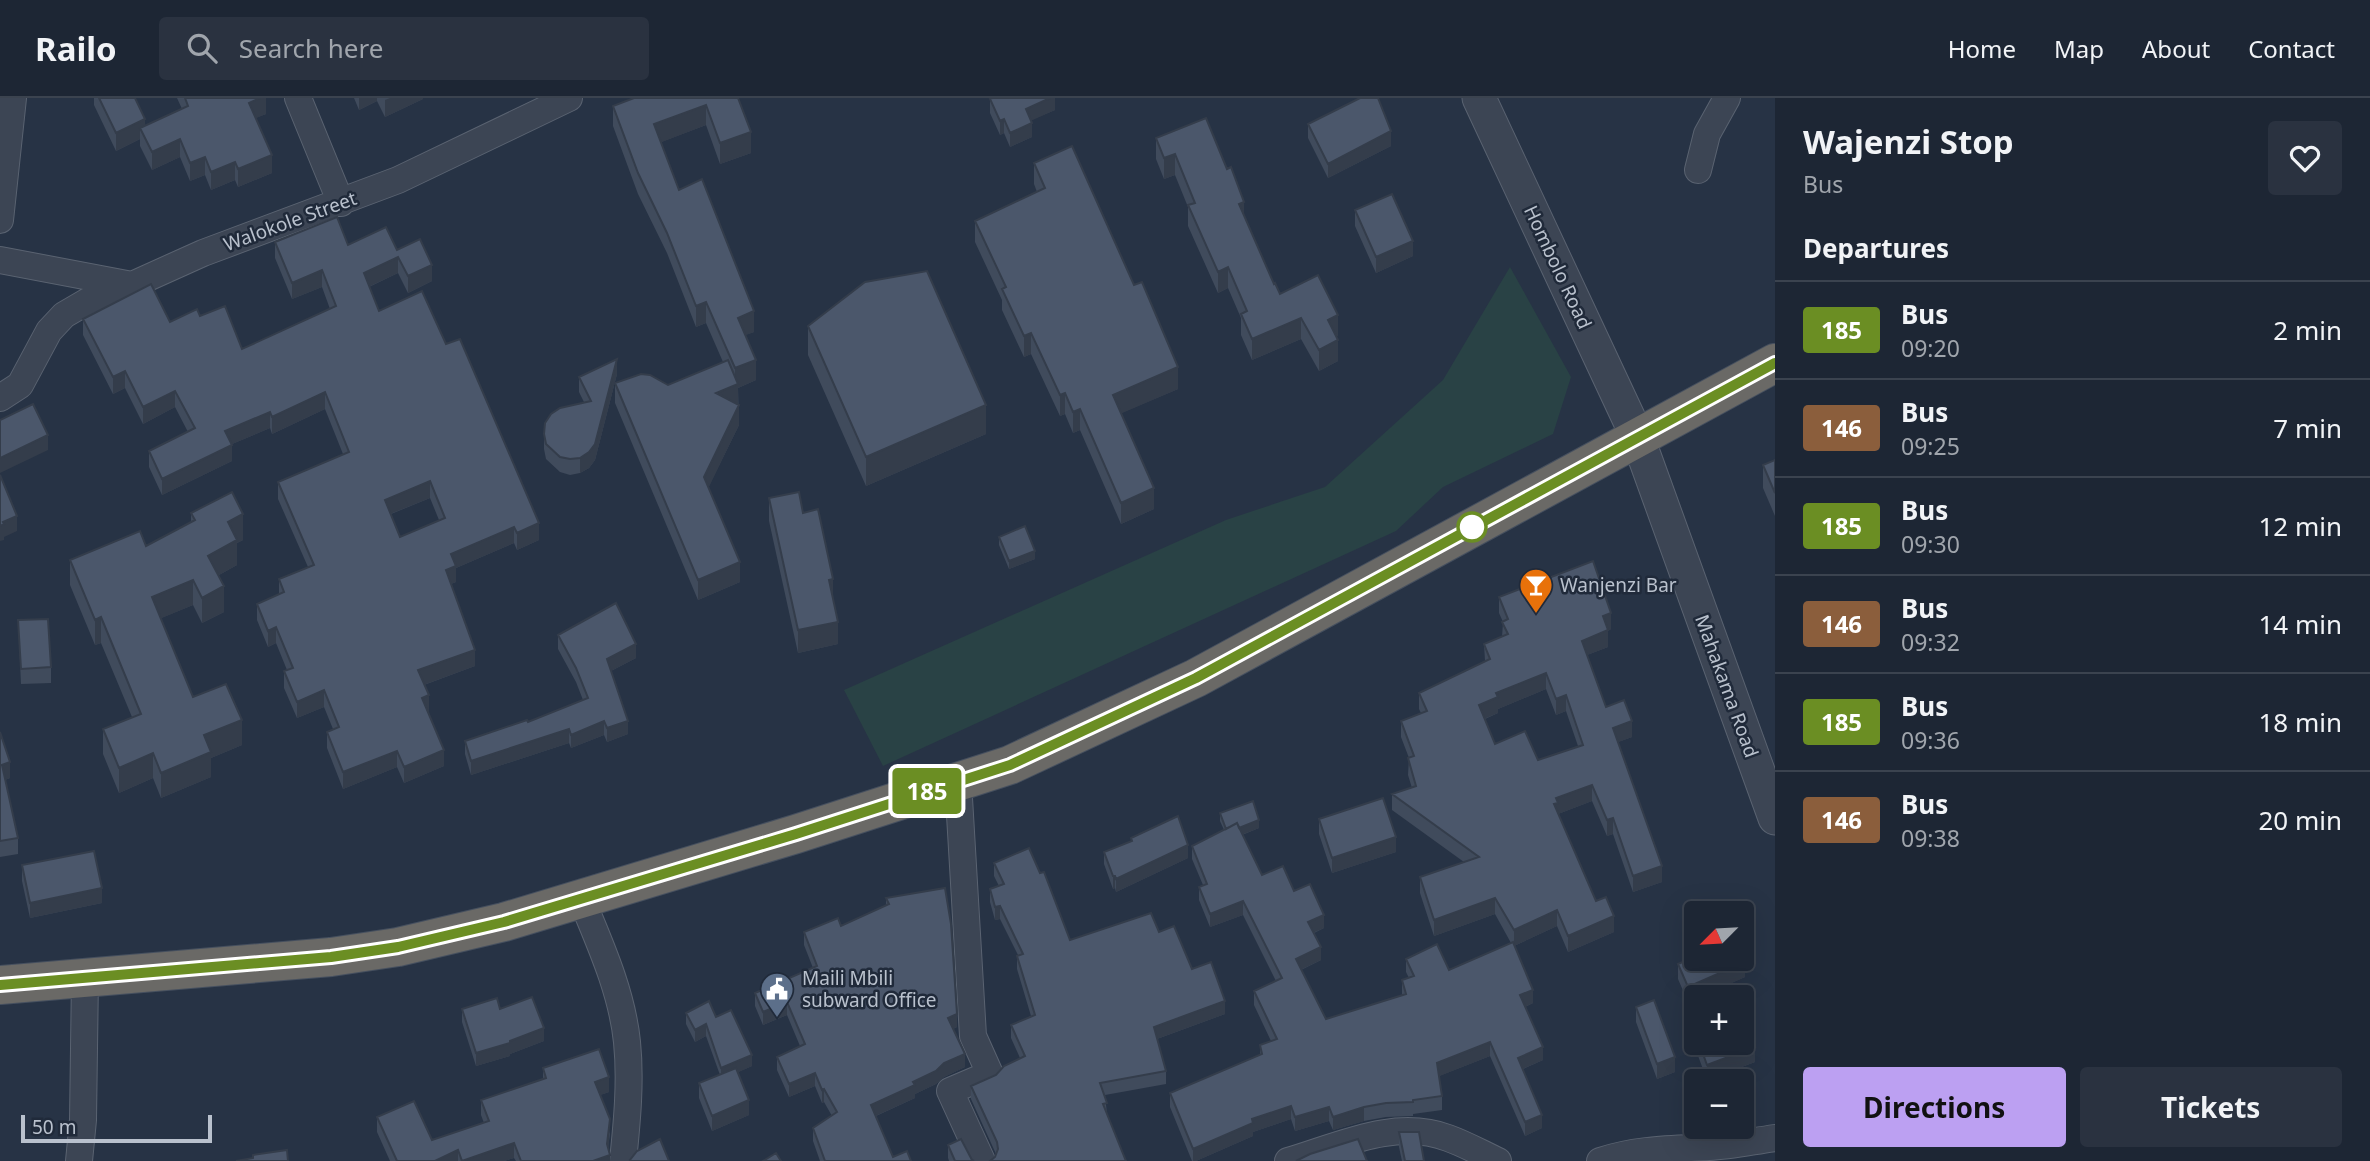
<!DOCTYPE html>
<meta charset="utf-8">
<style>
:root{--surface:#1d2634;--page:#2a3240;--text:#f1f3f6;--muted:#a0a5ac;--line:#3b434f;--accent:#bca0f2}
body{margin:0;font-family:"Noto Sans",sans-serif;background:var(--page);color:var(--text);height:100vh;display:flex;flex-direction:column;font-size:26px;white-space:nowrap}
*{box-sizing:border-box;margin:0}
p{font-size:23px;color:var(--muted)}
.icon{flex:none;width:38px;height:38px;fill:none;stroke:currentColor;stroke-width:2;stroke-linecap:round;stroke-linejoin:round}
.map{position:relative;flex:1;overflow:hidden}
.drawer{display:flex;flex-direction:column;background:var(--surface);width:595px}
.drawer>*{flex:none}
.badge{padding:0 14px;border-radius:5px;font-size:24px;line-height:46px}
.needle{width:46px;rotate:246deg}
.tools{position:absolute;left:1684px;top:803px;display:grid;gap:14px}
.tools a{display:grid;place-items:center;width:70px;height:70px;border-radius:7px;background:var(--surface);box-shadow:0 7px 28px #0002,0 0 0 2px var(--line);font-size:35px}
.scale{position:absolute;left:21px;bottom:18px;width:191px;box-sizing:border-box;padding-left:7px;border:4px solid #b9c1cd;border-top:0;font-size:19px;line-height:24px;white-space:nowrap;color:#b9c1cd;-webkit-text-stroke:5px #202a3a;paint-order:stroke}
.map>.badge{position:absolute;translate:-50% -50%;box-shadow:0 0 0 4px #fff}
h2{padding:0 28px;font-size:26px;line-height:63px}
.round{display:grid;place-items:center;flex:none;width:74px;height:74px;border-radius:7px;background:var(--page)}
.summary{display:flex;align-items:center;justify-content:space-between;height:119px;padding:0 28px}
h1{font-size:33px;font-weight:700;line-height:52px}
.cta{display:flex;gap:14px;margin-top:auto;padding:14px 28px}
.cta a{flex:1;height:80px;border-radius:7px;background:var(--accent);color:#111;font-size:28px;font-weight:700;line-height:80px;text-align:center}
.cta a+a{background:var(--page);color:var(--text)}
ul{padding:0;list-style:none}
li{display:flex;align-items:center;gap:21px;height:98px;padding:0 28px;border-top:2px solid var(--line)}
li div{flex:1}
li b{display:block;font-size:26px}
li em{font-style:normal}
li .badge{min-width:77px;font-weight:700;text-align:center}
header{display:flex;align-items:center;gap:42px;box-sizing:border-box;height:98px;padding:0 35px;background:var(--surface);border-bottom:2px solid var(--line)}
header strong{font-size:33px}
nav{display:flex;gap:38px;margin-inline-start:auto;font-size:24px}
.search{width:490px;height:63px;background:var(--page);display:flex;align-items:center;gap:18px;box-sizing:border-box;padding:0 24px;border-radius:7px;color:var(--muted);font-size:26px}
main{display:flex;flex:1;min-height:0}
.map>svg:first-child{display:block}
</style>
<header>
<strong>Railo</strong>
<div class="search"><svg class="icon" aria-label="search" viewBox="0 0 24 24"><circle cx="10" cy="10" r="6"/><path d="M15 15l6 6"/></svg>Search here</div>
<nav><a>Home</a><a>Map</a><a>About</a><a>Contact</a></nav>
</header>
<main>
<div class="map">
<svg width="1775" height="1063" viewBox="0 0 1775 1063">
<rect width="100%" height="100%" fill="#273345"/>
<!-- green -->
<path fill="#294245" d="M1510,169L1571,279L1553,336L1443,389L1396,433L883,668L844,592L1226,422L1325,389L1443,282Z"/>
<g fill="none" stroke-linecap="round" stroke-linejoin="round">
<defs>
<path id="minor" d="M298,0L341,105
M1698,72L1707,36L1727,0
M0,122L13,0
M0,162L132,187L203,155L398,82L569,0
M0,300L20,287L49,233L64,217L88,203L131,187
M958,683L973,938L990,976L950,993L982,1063
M581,800C600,846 622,894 627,944C631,983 627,1024 623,1063
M79,1063L83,1022L85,879
M1288,1063C1339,1048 1395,1020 1448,1040C1465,1046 1481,1055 1498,1063
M1600,1063C1636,1051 1671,1051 1709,1049C1731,1048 1753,1043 1775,1040"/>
<path id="tertiary" d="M1479,0L1637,338L1775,720"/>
<path id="trunk" d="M0,887L331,859L398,849L504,824L796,736L1010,667L1196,580L1775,265"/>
</defs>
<!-- minor casing -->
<use href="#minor" stroke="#5a6371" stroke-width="28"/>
<!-- tertiary casing -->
<use href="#tertiary" stroke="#5a6371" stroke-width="35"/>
<!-- trunk casing -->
<use href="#trunk" stroke="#46505f" stroke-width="40"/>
<!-- minor -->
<use href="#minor" stroke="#3c4554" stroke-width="26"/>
<!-- tertiary -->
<use href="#tertiary" stroke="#3c4554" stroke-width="33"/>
<!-- trunk -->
<use href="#trunk" stroke="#6a6966" stroke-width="38"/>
</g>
<!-- wall -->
<path fill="#404b5c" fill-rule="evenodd" d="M94,0H135L145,28L182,11L177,0H266V16L255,20L272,75L238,89L235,82L211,92L205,77L190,83L180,59L152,72L140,48V41L116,53L94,7Z
M354,0H423V1L385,19L377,3L359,12Z
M738,0L751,55L720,66L706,27L661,44L679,92L754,234L745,237L756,282L738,290L739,327L708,390L740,484L698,502L615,305V285L668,287L723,264L706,225L696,229L667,155L638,96L613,28V8Z
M1055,0V12L1031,22L1032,39L1010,49L1004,35L1000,37L990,15V1Z
M1308,26L1391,48L1328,80L1308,40Z
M1156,40L1244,119L1274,186L1280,196L1338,238H1337L1338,263L1319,273L1301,241L1252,262L1241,237V220L1228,190L1218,195L1188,128V109L1175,77L1164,81L1156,61Z
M1034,65L1178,291L1121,315L1154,411L1121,426L1080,332L1073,335L1065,316L1060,318L1031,256L1024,259L1002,212V202L975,144V123L1037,94L1034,86Z
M1355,112L1413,158L1376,175L1355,128Z
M275,144L348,147L397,152L432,183L408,195L398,175L369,189L379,213L539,442L517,452L514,445L456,470V484L451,486L475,568L424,587L429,614H428L444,668L404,685L397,669L343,691L327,650V634L333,631L324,609L297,620L284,590V573L287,572L276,545L268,549L257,522V506L279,496V481L308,469L278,401V384L343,356L325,311L272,336L270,330L232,346V363L162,397L149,369V353L188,334L175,309L143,326L125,290L113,296L83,237V221L170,224L200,218L242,251L330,211L322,189L292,201L275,160ZM430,400L439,422L400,439L391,416Z
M808,228L986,336L866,388L808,257Z
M617,276L595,362L589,370L580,375L570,377L560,374L546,361L544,351V336L584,304L579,294V279Z
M1775,362V418L1763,390V367Z
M769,400L803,415L833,501L838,546L798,555L769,423Z
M191,415L243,442L237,445V467L219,477L224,514L202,525L193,507L161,520L193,599L242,647L211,660V679L161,700L153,680L119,695L103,656V631L132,619L101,545L95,547L70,487V462L146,448L191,424Z
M999,439L1035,461L1009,471L999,447Z
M1499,499L1611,531L1608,533V549L1587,557L1606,609L1632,639L1618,644L1662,784L1633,794L1613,736L1607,738L1592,703L1558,716L1596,803L1614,834L1568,854L1557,828L1514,848L1533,905L1525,909L1543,962L1523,971L1542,1030L1525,1038L1490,958L1439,978L1442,998V1012L1413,1016V1018L1386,1019L1364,1023L1333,1032L1329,1023L1295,1033L1291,1021L1253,1034V1038L1196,1063H1192L1170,1009V995L1260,957V947L1271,943L1254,907V893L1276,883L1243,817L1210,829L1199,802V789L1203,787L1192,761V748L1224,732L1220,723V715L1259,730L1242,737L1262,777L1294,793L1324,830L1314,835L1321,862L1301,872L1326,921L1402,897V882L1409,880L1406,874V861L1449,872L1511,845L1495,816L1434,838L1420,795V779L1464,764L1392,712V696L1412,690L1408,677L1409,660L1401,639V623L1421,615L1419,611V595L1485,563L1484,546L1502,539L1503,524L1499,515ZM1546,591L1556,617L1566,613L1578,648L1538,662L1495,646L1485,621L1498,615V611Z
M18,522L51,569V585L21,586Z
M558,537L636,560L611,573L628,636L607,644L604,637L571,650L569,645L471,677L465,656V643L528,624L583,602L576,584L558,551Z
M0,634L10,680L5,682L18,740V756L0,759Z
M1319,721L1396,754L1332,775L1319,736Z
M1131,740L1188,760L1116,794L1115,790L1113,791L1104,766V754L1131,743Z
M994,765L1040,775L1070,842L1159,834L1192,871L1225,916L1157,941L1166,973V986L1105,997L1107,1016L995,1059L996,1056L971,1001V988L996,977L1020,960L1011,940V927L1031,918L1017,871V858L1018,857L1000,821L995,822L990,804V791L999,788L994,778Z
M22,767L102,805L30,820L22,783Z
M886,800L957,929L953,931L965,969L944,979L936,986L915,996V1000L876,1018L893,1059L911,1063H820L813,1043V1030L832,1018L824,1004L822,1005L815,988L789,999L777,972V959L800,948L787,917L763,927L755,908V895L813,870L804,847V834L841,828L886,808Z
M1678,866L1745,879L1696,900V901L1688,904L1678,881Z
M1636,909L1675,974L1657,981L1636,924Z
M462,911H500L544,943L510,956V958L476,968L462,924Z
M686,915L716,919L752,968L738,974L749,1017L712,1033L699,1000V985L720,977L706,938L695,944L686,926Z
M1696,931V945H1741L1755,964L1707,982L1694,947V932Z
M543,970L609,994L600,997L610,1036L608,1050L610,1063H516L514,1060L504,1063H390L377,1034V1019L432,1042L484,1025L481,1017V1002L543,981Z
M1399,1034L1424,1063H1402L1399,1049Z
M948,1047L972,1062L974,1063H949L948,1060Z"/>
<!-- shaded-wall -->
<path fill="#343d4b" d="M260,0H266V16L249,23V5Z
M359,0H377V3L359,12Z
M390,0H423V1L385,19V2Z
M1050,0H1055V12L1026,25V11Z
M706,7V27L654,47V26Z
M145,21V39L140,30V41L116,53V35Z
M1004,21V35L1000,37V23Z
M1032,25V39L1010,49V35Z
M1391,33V48L1328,80V66Z
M751,34V55L720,66V45Z
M180,41V59L152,72V54Z
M1175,56V77L1164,81V60Z
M272,57V75L238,89V71Z
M205,59V77L190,83V65Z
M235,64V82L211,92V74Z
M1244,104V125L1239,106Z
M1413,143V158L1376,175V159Z
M398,159V175L364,191V175Z
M432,167V183L408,195V178Z
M1228,169V190L1218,195V174Z
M322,172V189L292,201V185Z
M706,204V225L696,229V208Z
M754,213V234L738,240V220Z
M1338,217V238L1328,243V222Z
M1301,220V241L1252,262V241Z
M1031,235V256L1024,259V238Z
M1338,242V263L1319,273V252Z
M617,261V276L595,362L589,370L580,375V360Z
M756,262V282L738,290V306L716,295L735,287V270Z
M1178,269V291L1113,319V297Z
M125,273V290L113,296V279Z
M175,293V309L143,326V309Z
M325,294V311L272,336V319Z
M1065,295V316L1060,318V297Z
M739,307V327L704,399V379Z
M986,307V336L866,388V359Z
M1080,311V332L1073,335V314Z
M270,314V330L225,349V333Z
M48,337V352L0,375V360Z
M232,347V363L162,397V381Z
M430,383V400L385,418V402Z
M1154,390V411L1121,426V405Z
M243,416V442L237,445V467L208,483V458L228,424Z
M17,418V433L4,439V442L0,443V428L3,424Z
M539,425V442L517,452V435Z
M514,429V445L456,470V484L446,488V472L451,456Z
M1035,453V461L1009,471V463Z
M740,464V484L698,502V482Z
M833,481V504L829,482Z
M193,482V507L152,524V499Z
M224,488V514L202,525V500Z
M1611,515V531L1608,533V549L1582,559V543L1603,518Z
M101,519V545L95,547V522Z
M838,524V546L798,555V532Z
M276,529V545L268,549V533Z
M636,546V560L607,575V561Z
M475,552V568L418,589V572Z
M1546,575V591L1498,611V615L1479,623V607L1496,595Z
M324,592V609L297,620V604Z
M429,597V614L422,617V600Z
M1566,597V613L1556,617V601Z
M242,622V647L211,660V679L161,700V675L204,637Z
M604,623V637L571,650V637Z
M628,623V636L607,644V630Z
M1632,623V639L1613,646V630Z
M569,631V645L471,677V663Z
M444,652V668L404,685V669Z
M397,653V669L343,691V674Z
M153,655V680L119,695V670Z
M10,664V680L2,683V667Z
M1592,687V703L1558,716L1554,706L1556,700Z
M1613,720V736L1607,738V722Z
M1259,722V730L1228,742V734Z
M1396,739V754L1332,775V760Z
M1188,747V760L1116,794V781Z
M1662,768V784L1633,794V778Z
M1113,778H1115V790L1113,791Z
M102,790V805L30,820V805Z
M1495,800V816L1434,838V822Z
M1243,803V817L1210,829V816Z
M1000,808V821L995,822V809Z
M1557,812V828L1514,848V832Z
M1324,817V830L1308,837V824Z
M1614,818V834L1568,854V838Z
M1321,849V862L1296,874V861Z
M1745,864V879L1699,900H1696V901L1688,904V889Z
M1533,892V905L1520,911V897Z
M1225,903V916L1154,942V929Z
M787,904V917L763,927V914Z
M957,916V929L948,933V920Z
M706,926V938L695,944V932Z
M544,930V943L510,956V958L476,968V955Z
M1490,944V958L1437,979V965Z
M1543,949V962L1518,973V960Z
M1755,949V964L1707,982V967Z
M965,956V969L944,979L936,986L915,996V1000L871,1020V1007L944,965Z
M752,957V968L721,982V970Z
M1675,959V974L1657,981V966Z
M815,975V988L789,999V986Z
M609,979V994L595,999V984Z
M824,991V1004L822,1005V992Z
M749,1002V1017L712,1033V1018Z
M1291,1008V1021L1253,1034V1038L1196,1063H1193V1051L1252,1021Z
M1329,1009V1023L1295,1033V1019Z
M1364,1009V1023L1333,1032V1019Z
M1542,1017V1030L1525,1038V1024Z
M610,1021L608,1058L610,1057V1063H593L607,1046Z
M514,1045V1060L504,1063H462Z
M458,1052V1063H435Z"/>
<!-- building -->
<path fill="#4b576b" stroke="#343d4b" stroke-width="2" fill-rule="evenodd" d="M99,0H135L145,21L116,35Z
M185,0H260L249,5L272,57L238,71L235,64L211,74L205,59L190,65L180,41L152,54L140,30L188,8Z
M634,0H738L751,34L720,45L706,7L654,26L679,92L702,81L754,213L738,220L756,262L735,270L706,204L696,208L667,135L638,75L613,8Z
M992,0H1050L1026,11L1032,25L1010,35L1004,21L1000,23L990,1Z
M1360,0H1378L1391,33L1328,66L1308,26Z
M1206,20L1227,71L1231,69L1244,104L1239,106L1274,186L1275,185L1280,196L1318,177L1338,217L1328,222L1338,242L1319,252L1301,220L1252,241L1241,216L1247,213L1228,169L1218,174L1188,107L1195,105L1175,56L1164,60L1156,40Z
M1072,48L1134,187L1142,184L1178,269L1113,297L1154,390L1121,405L1080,311L1073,314L1065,295L1060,297L1031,235L1024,238L1002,191L1006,189L975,123L1045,90L1034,65Z
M1392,96L1413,143L1376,159L1355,112Z
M337,119L348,147L386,129L397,152L420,141L432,167L408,178L398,159L364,175L379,213L422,193L446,246L460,241L539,425L517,435L514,429L451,456L456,468L446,472L475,552L418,572L429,597L422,600L444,652L404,669L397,653L343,674L327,634L339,629L324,592L297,604L284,573L293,570L276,529L268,533L257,506L284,494L279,481L314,467L278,384L349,354L325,294L272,319L270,314L225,333L232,347L162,381L149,353L195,330L175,293L143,309L125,273L113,279L83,221L151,186L170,224L197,211L200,218L225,208L242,251L336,208L322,172L292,185L275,144ZM430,383L445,420L400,439L385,402Z
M927,173L986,307L866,359L808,228L865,184Z
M617,261L595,346L589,354L580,360L570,361L560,359L546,346L544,336L545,325L551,316L560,310L591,303L579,279Z
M728,262L738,286L716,295L739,307L704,379L740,464L698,482L615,285L641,276L650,277L668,287Z
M33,306L48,337L0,360V322Z
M1775,362V395L1763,367Z
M0,377L17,418L3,424L4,426L0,428Z
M232,394L243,416L228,424L237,442L208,458L224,488L202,500L193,482L152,499L193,599L226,586L242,622L204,637L211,654L161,675L153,655L119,670L103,631L141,616L101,519L95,522L70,462L140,433L146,448L195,422L191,415Z
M799,394L803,415L818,411L833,481L829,482L838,524L798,532L769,400Z
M1025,428L1035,453L1009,463L999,439Z
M1593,463L1611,515L1603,518L1608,532L1582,543L1606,609L1624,602L1632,623L1613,630L1662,768L1633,778L1613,720L1607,722L1592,687L1556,700L1558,705L1554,706L1596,803L1606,799L1614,818L1568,838L1557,812L1514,832L1495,800L1434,822L1420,779L1479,759L1392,696L1416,688L1408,660L1414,658L1401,623L1427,613L1419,595L1490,561L1484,546L1508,536L1502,524L1508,521L1499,499ZM1546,575L1556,601L1566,597L1583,647L1538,662L1525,633L1495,646L1479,607L1498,599L1496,595Z
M616,505L636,546L607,561L628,623L607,630L604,623L571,637L569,631L471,663L465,643L527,622L528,624L588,600L576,570L558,537Z
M48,521L51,569L21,571L18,522Z
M0,634L10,664L2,667L18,740L0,743Z
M1383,700L1396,739L1332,760L1319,721Z
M1253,703L1259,722L1239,730L1237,725L1226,731L1220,715Z
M1178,718L1188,747L1116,781L1115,778H1113L1104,754L1132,743L1131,740Z
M1237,725L1262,777L1283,768L1294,793L1310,786L1324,817L1308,824L1321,849L1296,861L1326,921L1406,896L1402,882L1414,878L1406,861L1437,846L1449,872L1513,844L1533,892L1520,897L1543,949L1518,960L1542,1017L1525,1024L1490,944L1437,965L1442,998L1413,1002V1004L1386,1005L1364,1009L1333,1019L1329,1009L1295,1019L1291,1008L1252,1021L1253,1025L1193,1051L1170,995L1262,956L1260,947L1277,941L1254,893L1282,880L1243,803L1210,816L1199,789L1207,786L1192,748Z
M1029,750L1040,775L1044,774L1070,842L1151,815L1159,834L1174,828L1192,871L1211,864L1225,903L1154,929L1166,973L1100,985L1107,1005L1103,1006L1126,1063H990L995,1059L998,1051L997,1044L971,988L996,977L1004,968L1025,958L1011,927L1035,917L1017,858L1023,856L1000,808L995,809L990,791L1004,786L994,765Z
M94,753L102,790L30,805L22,767Z
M945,790L951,826L957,916L948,920L965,956L944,965L936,973L913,984L915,987L871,1007L893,1059L907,1053L911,1063H825L813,1030L837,1014L824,991L822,992L815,975L789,986L777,959L805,946L787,904L763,914L755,895L817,868L804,834L838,820L841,828L889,806L886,800Z
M1741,855L1745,864L1688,889L1678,866L1696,858V861H1741Z
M532,899L544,930L510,943V945L476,955L462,911L497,900L500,911Z
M1654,902L1675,959L1657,966L1636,909Z
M709,903L716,919L731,912L752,957L721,970L706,926L695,932L686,915Z
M1741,914H1742L1755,949L1707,967L1699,945H1741Z
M599,951L609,979L595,984L610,1021L607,1046L610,1057L593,1063H521L514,1045L462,1063L458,1052L435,1063H397L377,1019L414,1003L432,1042L489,1023L481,1002L546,980L543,970Z
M736,970L749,1002L712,1018L699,985Z
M1399,1034H1419L1424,1063H1405Z
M660,1041L669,1063H631L630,1062L637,1053Z
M961,1041L972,1062L974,1063H955L948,1047Z
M1358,1041L1367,1063H1296L1310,1056Z
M287,1052L288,1063H236L253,1060V1057Z
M776,1055L781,1063H763Z"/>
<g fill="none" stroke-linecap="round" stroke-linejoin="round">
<defs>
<path id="line" d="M0,887L331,859L398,849L504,824L796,736L1010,667L1196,580L1775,265"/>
</defs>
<!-- line casing -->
<use href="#line" stroke="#fff" stroke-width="16"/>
<!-- line -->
<use href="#line" stroke="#6b8e23" stroke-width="10"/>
</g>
<!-- icons -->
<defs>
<symbol id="bar-pin" viewBox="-11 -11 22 30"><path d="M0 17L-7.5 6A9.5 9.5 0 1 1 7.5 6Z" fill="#e8710a" stroke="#202a3a"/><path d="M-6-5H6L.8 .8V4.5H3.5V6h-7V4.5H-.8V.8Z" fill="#fff"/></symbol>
<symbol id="civic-pin" viewBox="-11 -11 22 30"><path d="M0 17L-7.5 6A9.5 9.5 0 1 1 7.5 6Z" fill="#5c6f8a" stroke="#202a3a"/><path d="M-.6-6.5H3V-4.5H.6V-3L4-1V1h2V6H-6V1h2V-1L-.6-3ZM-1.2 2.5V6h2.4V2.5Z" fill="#fff"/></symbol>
</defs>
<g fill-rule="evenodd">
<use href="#bar-pin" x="1517" y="468" width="38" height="52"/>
<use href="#civic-pin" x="758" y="872" width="38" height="52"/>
</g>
<!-- markers -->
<circle fill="#fff" stroke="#6b8e23" stroke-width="3.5" cx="1472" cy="429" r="14"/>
<g text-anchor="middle" stroke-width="5" stroke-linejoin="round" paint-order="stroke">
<!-- street labels -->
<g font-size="19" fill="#b9c1cd" stroke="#202a3a">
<text transform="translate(290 123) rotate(-20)" y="7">Walokole Street</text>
<text transform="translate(1558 169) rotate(65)" y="7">Hombolo Road</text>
<text transform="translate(1727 588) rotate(70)" y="7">Mahakama Road</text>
</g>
<!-- poi labels -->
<g font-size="19" fill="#b9c1cd" stroke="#202a3a" text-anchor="start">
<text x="1560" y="494">Wanjenzi Bar</text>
<text x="802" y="887">Maili Mbili<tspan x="802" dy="22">subward Office</tspan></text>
</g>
</g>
</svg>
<div class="tools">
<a><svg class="needle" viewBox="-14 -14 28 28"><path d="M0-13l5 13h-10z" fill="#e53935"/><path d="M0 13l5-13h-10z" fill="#a0a5ac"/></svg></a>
<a>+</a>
<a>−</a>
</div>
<div class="scale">50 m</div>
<b class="badge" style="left:927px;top:693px;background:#6b8e23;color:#fff">185</b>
</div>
<section class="drawer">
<div class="summary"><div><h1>Wajenzi Stop</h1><p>Bus</p></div><a class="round"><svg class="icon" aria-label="heart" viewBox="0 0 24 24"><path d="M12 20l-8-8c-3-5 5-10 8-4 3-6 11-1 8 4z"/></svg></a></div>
<h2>Departures</h2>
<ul>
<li><span class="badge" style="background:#6b8e23;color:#fff">185</span><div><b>Bus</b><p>09:20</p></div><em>2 min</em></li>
<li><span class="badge" style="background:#8b5e3c;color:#fff">146</span><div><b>Bus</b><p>09:25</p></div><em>7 min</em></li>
<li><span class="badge" style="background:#6b8e23;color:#fff">185</span><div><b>Bus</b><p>09:30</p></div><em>12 min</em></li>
<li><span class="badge" style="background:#8b5e3c;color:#fff">146</span><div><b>Bus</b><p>09:32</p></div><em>14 min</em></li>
<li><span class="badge" style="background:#6b8e23;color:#fff">185</span><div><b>Bus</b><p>09:36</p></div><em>18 min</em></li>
<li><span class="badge" style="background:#8b5e3c;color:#fff">146</span><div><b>Bus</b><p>09:38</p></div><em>20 min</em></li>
</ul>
<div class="cta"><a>Directions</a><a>Tickets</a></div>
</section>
</main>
